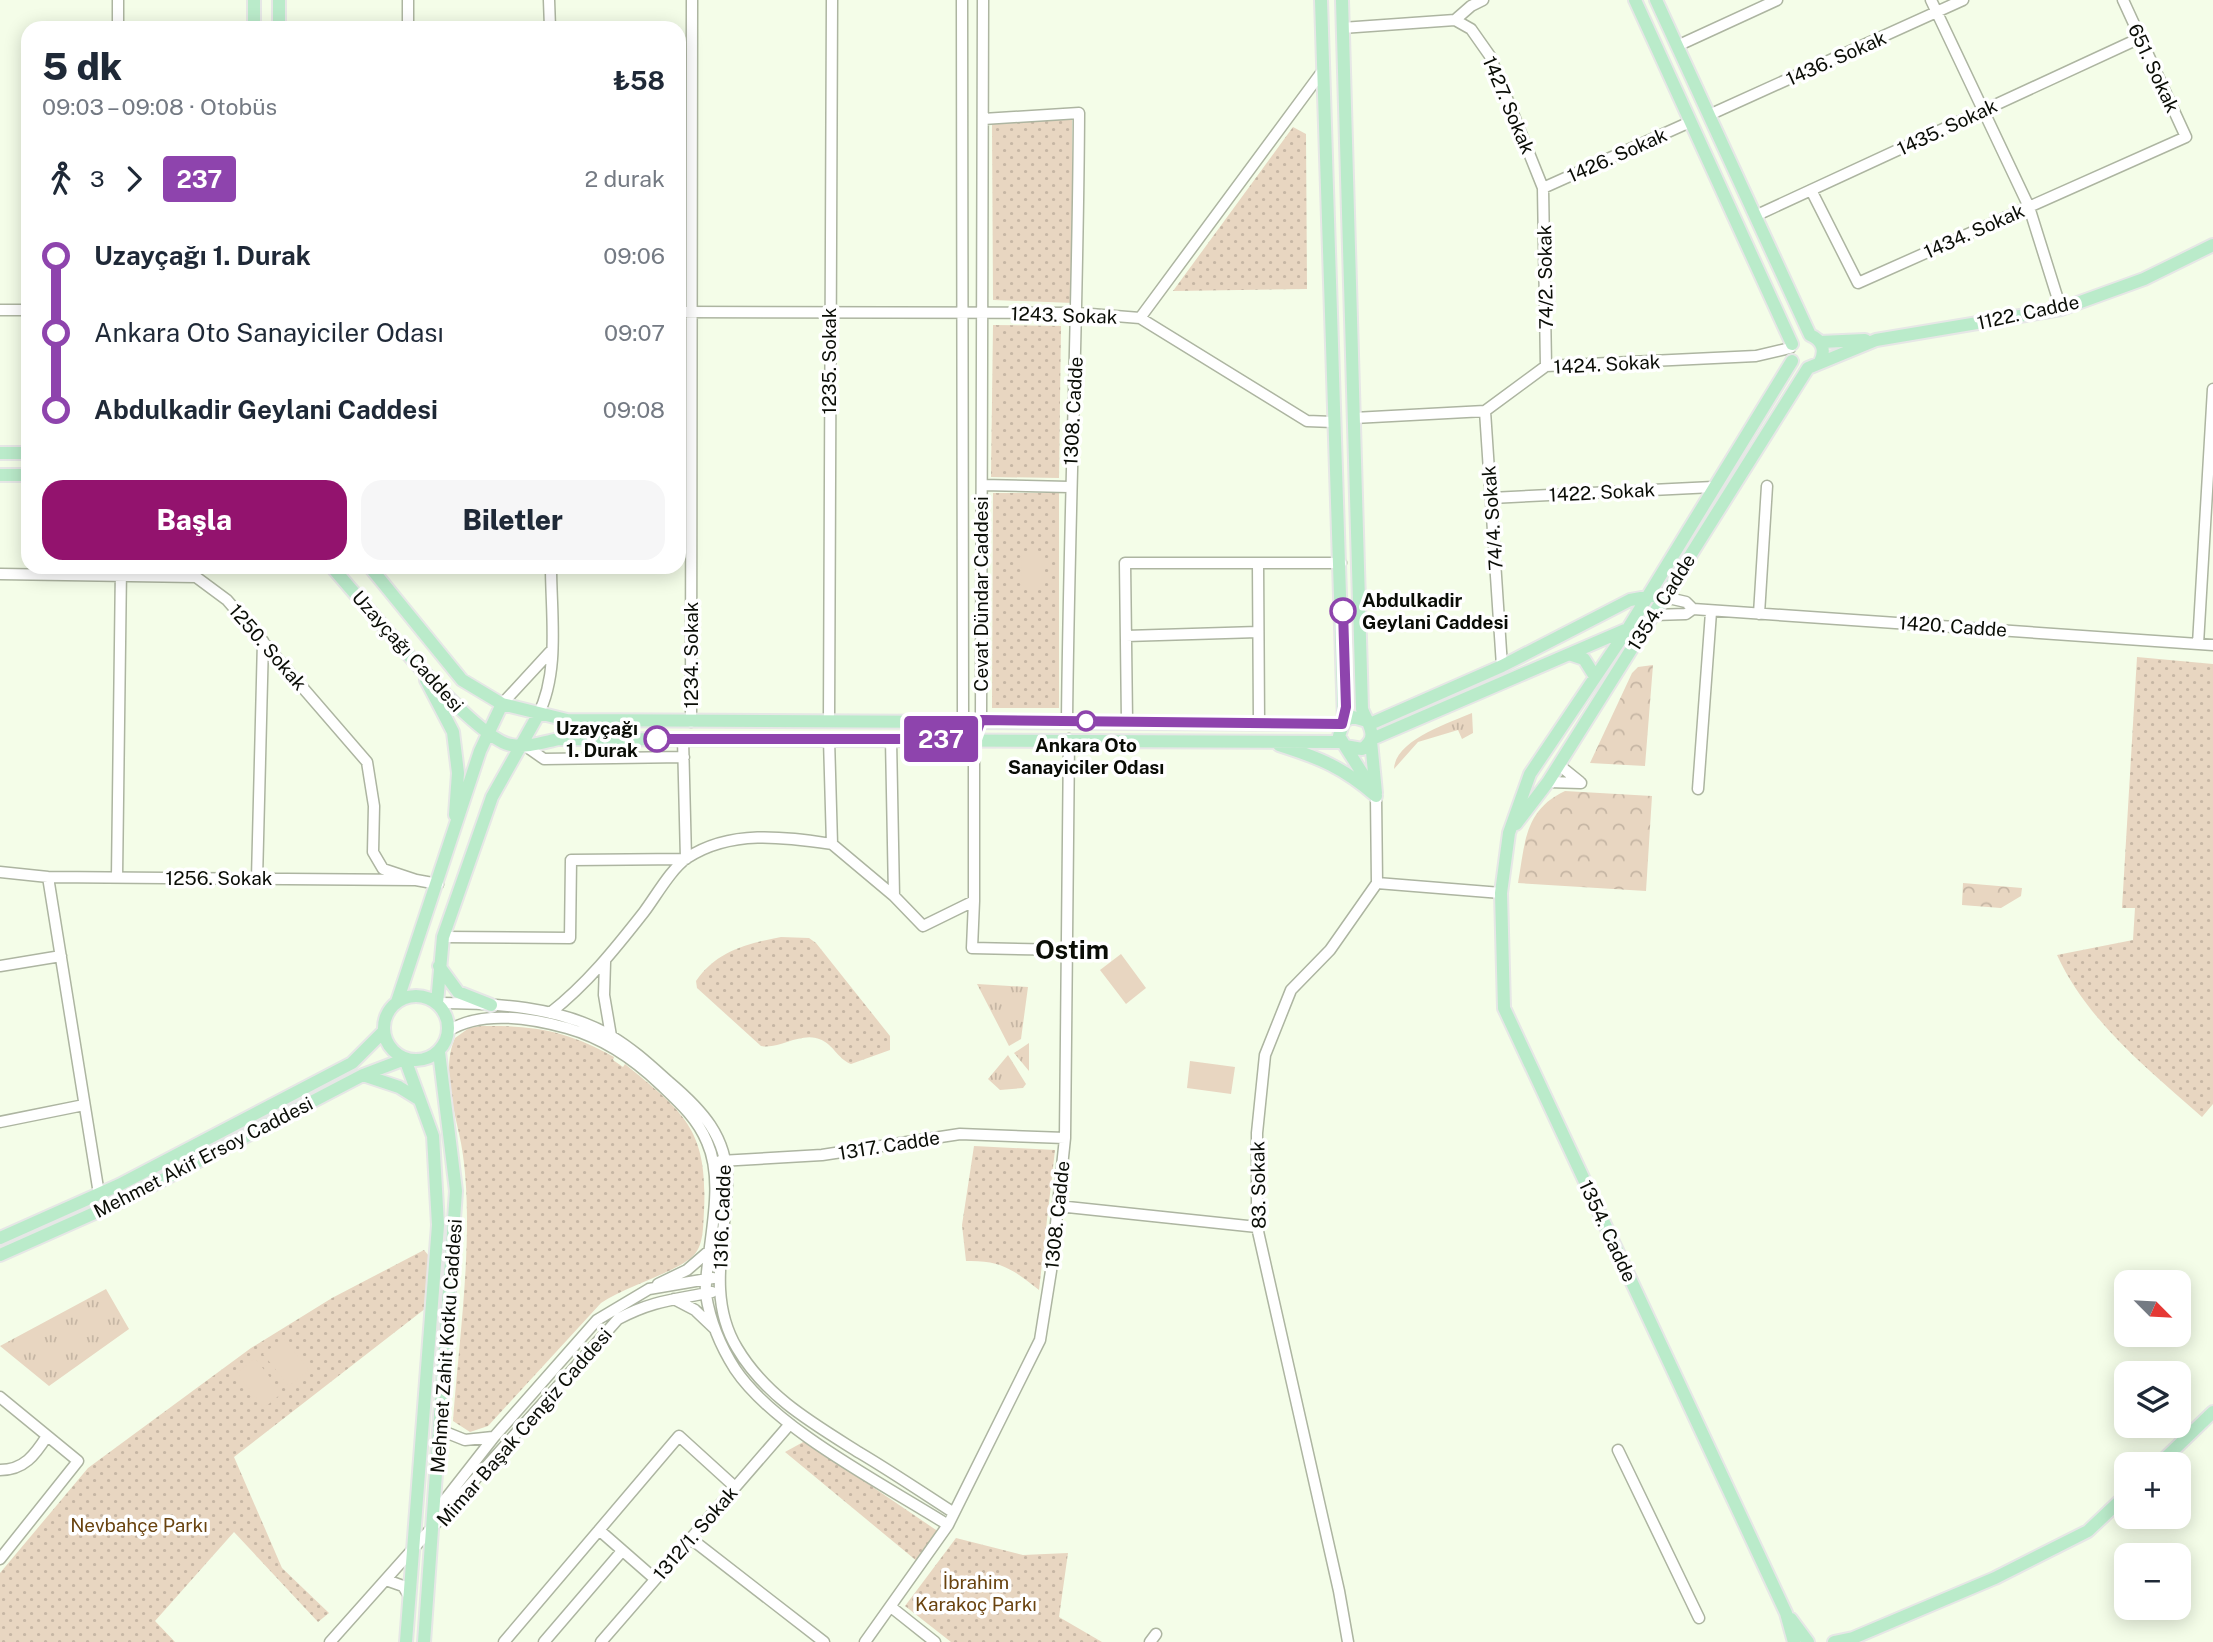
<!DOCTYPE html>
<html lang="tr">
<meta charset="utf-8">
<style>
:root{--surface:#fff;--page:#f6f6f7;--text:#1f2937;--muted:#747a83;--accent:#93136e}
body{margin:0;font-family:"Public Sans",sans-serif;background:var(--page);color:var(--text);height:100vh;display:flex;flex-direction:column;font-size:26px;white-space:nowrap}
*{box-sizing:border-box;margin:0}
p{font-size:23px;color:var(--muted)}
.icon{flex:none;width:38px;height:38px;fill:none;stroke:currentColor;stroke-width:2;stroke-linecap:round;stroke-linejoin:round}
.map{position:relative;flex:1;overflow:hidden}
.sheet{position:absolute;left:21px;top:21px;width:665px;height:553px;display:flex;flex-direction:column;background:var(--surface);border-radius:21px;box-shadow:0 4px 18px #0003}
.sheet>*{flex:none}
.badge{padding:0 14px;border-radius:5px;font-size:24px;line-height:46px}
.needle{width:46px;rotate:114deg}
.fabs{position:absolute;left:2114px;top:1270px;display:grid;gap:14px}
.fabs a{display:grid;place-items:center;width:77px;height:77px;border-radius:14px;background:var(--surface);box-shadow:0 4px 18px #0003;font-size:35px}
.map>.badge{position:absolute;translate:-50% -50%;box-shadow:0 0 0 4px #fff}
.legs{display:flex;align-items:center;gap:10px;height:77px;padding:0 21px;font-size:23px}
.legs p{margin-inline-start:auto}
.overview{display:flex;align-items:center;justify-content:space-between;height:119px;padding:0 21px}
h1{font-size:38px;font-weight:800;line-height:52px}
.primary-button{display:flex;gap:14px;margin-top:auto;padding:14px 21px}
.primary-button a{flex:1;height:80px;border-radius:21px;background:var(--accent);color:#fff;font-size:28px;font-weight:800;line-height:80px;text-align:center}
.primary-button a+a{background:var(--page);color:var(--text)}
ul{padding:0 21px;list-style:none}
li{display:flex;align-items:center;gap:24px;height:77px;font-size:26px}
li i{display:grid;place-items:center;width:10px;height:100%;margin:0 9px;background:currentColor}
li i::after{content:'';width:18px;height:18px;margin:-9px;border:5px solid;border-radius:50%;background:var(--surface)}
li p{margin-inline-start:auto}
li:first-child i{background:linear-gradient(#0000 50%,currentColor 0)}
li:last-child i{background:linear-gradient(currentColor 50%,#0000 0)}
.map>svg:first-child{display:block}
</style>
<div class="map">
<svg width="2213" height="1642" viewBox="0 0 2213 1642">
<defs>
<pattern id="grass-tufts" width="24" height="20" patternUnits="userSpaceOnUse" patternTransform="scale(1.75)"><rect width="24" height="20" fill="#e8d6c1"/><path d="M3 7l-1-3M5 7V3M7 7l1-3M15 17l-1-3M17 17v-4M19 17l1-3" fill="none" stroke="#c6b6a4"/></pattern>
<pattern id="forest-crowns" width="20" height="18" patternUnits="userSpaceOnUse" patternTransform="scale(1.75)"><rect width="20" height="18" fill="#e8d6c1"/><path d="M2 6a3 3 0 1 1 6 0M12 15a3 3 0 1 1 6 0" fill="none" stroke="#c6b6a4"/></pattern>
<pattern id="park-dots" width="8" height="8" patternUnits="userSpaceOnUse" patternTransform="scale(1.75)"><rect width="8" height="8" fill="#e8d6c1"/><path d="M2 2h.1M6 6h.1" fill="none" stroke="#c6b6a4" stroke-width="1.8" stroke-linecap="round"/></pattern>
</defs>
<rect width="100%" height="100%" fill="#f4fde8"/>
<!-- grass -->
<path fill="url(#grass-tufts)" d="M1472,713L1473,733L1462,739L1458,730L1418,742L1394,769C1395,740 1449,723 1472,713Z
M977,984L1028,987L1021,1039L1009,1046Z
M1029,1043V1071L1014,1053Z
M1008,1055L1026,1084L1023,1088L1000,1090L988,1079Z
M106,1289L129,1329L49,1386L0,1346Z"/>
<!-- forest -->
<path fill="url(#forest-crowns)" d="M1653,665L1645,766L1590,763L1632,673L1638,667Z
M1565,791L1652,796L1646,891L1518,883C1525,844 1524,810 1565,791Z
M1963,883L2022,888L2021,896L2001,908L1962,905Z"/>
<!-- park -->
<path fill="url(#park-dots)" d="M1072,117L1073,303L993,300L992,123Z
M1293,127L1306,134L1307,289L1173,291Z
M993,325L1061,326L1059,478L991,477Z
M993,493H1059V708H992Z
M2137,657L2213,664V1104L2202,1117C2148,1069 2088,1022 2057,955L2133,940L2135,908H2122Z
M781,937L809,938L816,943L890,1036V1050L851,1064C837,1059 833,1042 816,1038C797,1034 780,1049 761,1046L697,988L696,981C717,951 746,944 781,937Z
M481,1026C533,1025 568,1031 614,1057L613,1060L623,1067L625,1064C685,1113 708,1130 704,1211C703,1226 704,1247 692,1257C674,1273 626,1286 601,1303L488,1426L470,1432L453,1421C459,1337 476,1225 461,1143C455,1111 441,1070 455,1038L469,1028Z
M974,1146L1055,1150L1039,1290C1012,1269 1001,1260 966,1261L962,1225Z
M424,1250L429,1256L426,1308L234,1457L282,1568L329,1613L318,1622L234,1532L155,1621L175,1642H0V1573L88,1468L251,1348L332,1298Z
M805,1441L939,1532L918,1562L785,1452Z
M956,1538L1023,1555L1068,1553L1059,1617L1102,1642H951L905,1606Z"/>
<!-- pitch -->
<path fill="#e8d6c1" d="M1022,553H1045V588H1021Z
M1121,954L1146,988L1126,1004L1100,970Z
M1190,1061L1235,1067L1231,1094L1187,1088Z
M283,1338L309,1370L289,1386L263,1354Z
M255,1358L282,1393L264,1408L237,1373Z"/>
<g fill="none" stroke-linecap="round" stroke-linejoin="round">
<defs>
<path id="minor" d="M408,0V28
M549,0L550,28
M962,0L963,720L974,739
M1931,0L2029,207L2061,309
M1455,20L1471,6L1483,0
M118,28V0
M1342,28L1455,20L1471,29L1490,56L1543,188L1546,366
M1677,46L1777,0
M1709,115L1963,0
M983,119L1079,113C1078,316 1069,518 1067,721
M1543,188L1690,122
M1811,190L1858,283L2186,137L2123,0
M1755,216L2140,38
M0,310H28
M679,312L1078,313L1140,318L1307,421L1333,422
M1140,318L1324,69
M1485,411L1502,666
M1354,418L1485,411L1546,366L1756,356L1790,348
M982,485L1069,487
M1491,498L1713,487
M1258,563L1259,723
M0,574L196,577L227,600L367,762L374,806L373,852L383,869L416,880
M1664,597L1686,602L1693,609
M1759,614L1767,486
M1653,615L1686,614L1693,609L2213,645
M1126,636L1258,632
M2198,644L2213,389
M502,704L550,652
M538,715C560,672 551,614 551,567
M829,721L832,0
M1127,721L1125,563H1341
M691,722L692,0
M829,739L832,844L894,896L923,926L974,901L972,948L1069,950
M891,739L894,896
M524,745L544,759L684,757
M1559,765L1580,782
M1548,782L1581,783
M1698,789L1711,612
M0,872L48,877L416,880L438,884
M48,877L99,1194
M117,877L121,567
M257,879L263,641
M1377,883L1501,893
M974,901V739L981,720L983,0
M443,937L570,938L571,860L686,859L683,739
M605,962L604,995L611,1036
M0,966L61,956
M437,1003C494,1003 560,1006 611,1036C633,1049 651,1066 669,1082C701,1109 728,1137 727,1183C726,1238 706,1297 737,1348C766,1397 814,1424 860,1453C892,1472 923,1493 954,1513
M550,1013C587,984 615,949 644,912C656,896 671,869 687,858C731,829 784,837 832,844
M448,1031C481,1010 531,1018 567,1028C603,1038 634,1059 661,1085C679,1102 697,1118 707,1142C723,1178 712,1225 708,1263C707,1273 705,1285 706,1295C710,1320 721,1347 735,1369C775,1429 885,1485 948,1525
M0,1122L84,1105
M720,1161L822,1155L960,1134L1065,1138
M1058,1206L1257,1227
M658,1284L687,1270L709,1251
M674,1299L695,1310L715,1329
M0,1397L78,1461L0,1559
M440,1430L465,1440L493,1437
M1618,1450L1699,1618
M0,1470C24,1470 35,1455 47,1436
M433,1515L494,1437L597,1320L649,1289L713,1278
M599,1530L655,1579
M690,1538L824,1642
M386,1580L403,1586L409,1596
M891,1607L935,1642
M330,1642L618,1319C654,1300 674,1300 712,1292
M504,1642L679,1436L734,1486
M544,1642L622,1551
M601,1642L790,1424
M865,1642L948,1525L1040,1340L1051,1271L1065,1138L1069,739
M1150,1642L1156,1634
M1348,1642L1339,1591L1257,1227V1133L1265,1055L1291,990L1330,950L1377,883L1376,796"/>
<path id="major" d="M279,0V28
M1321,0L1344,721
M1342,0L1362,709C1368,725 1380,737 1362,749L1345,746L1339,736L1344,721L1353,717L1367,721
M1635,0L1792,344
M1656,0L1810,335C1822,340 1826,350 1820,362
M254,28V0
M1820,342L1865,340
M1792,361L1629,627L1530,774L1509,833L1501,893L1504,1008L1786,1613L1794,1642
M0,453H28
M0,475H28
M332,567C362,601 474,739 511,745C526,748 544,742 559,739L1341,742
M370,567L462,680L502,704L567,720L1342,724
M1572,655L1584,659L1594,675
M426,680L453,732L458,773L455,815
M1370,724L1502,666L1630,600L1652,596
M1372,739L1625,630
M1371,741L1376,793
M1279,745C1320,758 1344,768 1376,796
M1345,746L1369,784
M1516,824L1548,782L1808,368L1876,340L2061,309L2144,279L2213,245
M439,966L458,992L491,1005
M384 1028a32 32 0 1 1 64 0a32 32 0 1 1-64 0Z
M397,1002L480,751L502,704
M437,1003L443,937L492,797L538,715
M405,1059L433,1136L438,1225L406,1642
M363,1075L399,1087L420,1100
M0,1238L119,1185L352,1063L384,1031
M0,1255L126,1199L363,1075L405,1059
M2158,1465L2213,1412
M1791,1619L1808,1642
M424,1642L456,1191L439,1052
M1834,1642L1853,1638L1995,1578L2088,1531L2126,1495"/>
</defs>
<!-- minor casing -->
<use href="#minor" stroke="#adb5a1" stroke-width="13"/>
<!-- major casing -->
<use href="#major" stroke="#e6e7e6" stroke-width="16"/>
<!-- minor -->
<use href="#minor" stroke="#fff" stroke-width="10"/>
<!-- major -->
<use href="#major" stroke="#baebca" stroke-width="12"/>
</g>
<g fill="none" stroke-linecap="round" stroke-linejoin="round">
<defs>
<path id="line-1" d="M657,739H974L981,720L1342,724L1346,707L1343,611"/>
</defs>
<!-- line-1 casing -->
<use href="#line-1" stroke="#fff" stroke-width="16"/>
<!-- line-1 -->
<use href="#line-1" stroke="#8e44ad" stroke-width="10"/>
</g>
<!-- markers -->
<g fill="#fff" stroke="#8e44ad" stroke-width="3.5">
<circle cx="1343" cy="611" r="12"/>
<circle cx="1086" cy="721" r="9"/>
<circle cx="657" cy="739" r="12"/>
</g>
<g text-anchor="middle" stroke-width="7" stroke-linejoin="round" paint-order="stroke">
<!-- street labels -->
<g font-size="19" fill="#0a0d06" stroke="#fff">
<text transform="translate(1836 58) rotate(-24)" y="7">1436. Sokak</text>
<text transform="translate(2154 68) rotate(65)" y="7">651. Sokak</text>
<text transform="translate(1509 105) rotate(67)" y="7">1427. Sokak</text>
<text transform="translate(1947 127) rotate(-25)" y="7">1435. Sokak</text>
<text transform="translate(1617 155) rotate(-24)" y="7">1426. Sokak</text>
<text transform="translate(1974 231) rotate(-24)" y="7">1434. Sokak</text>
<text transform="translate(1545 277) rotate(-91)" y="7">74/2. Sokak</text>
<text transform="translate(2028 312) rotate(-12)" y="7">1122. Cadde</text>
<text transform="translate(1064 315) rotate(2)" y="7">1243. Sokak</text>
<text transform="translate(829 361) rotate(-90)" y="7">1235. Sokak</text>
<text transform="translate(1607 364) rotate(-3)" y="7">1424. Sokak</text>
<text transform="translate(1073 411) rotate(-87)" y="7">1308. Cadde</text>
<text transform="translate(1602 492) rotate(-3)" y="7">1422. Sokak</text>
<text transform="translate(1492 518) rotate(-94)" y="7">74/4. Sokak</text>
<text transform="translate(981 594) rotate(-90)" y="7">Cevat Dündar Caddesi</text>
<text transform="translate(1661 602) rotate(-58)" y="7">1354. Cadde</text>
<text transform="translate(1953 626) rotate(4)" y="7">1420. Cadde</text>
<text transform="translate(268 647) rotate(49)" y="7">1250. Sokak</text>
<text transform="translate(408 651) rotate(48)" y="7">Uzayçağı Caddesi</text>
<text transform="translate(691 655) rotate(-90)" y="7">1234. Sokak</text>
<text x="219" y="885">1256. Sokak</text>
<text transform="translate(889 1145) rotate(-9)" y="7">1317. Cadde</text>
<text transform="translate(203 1157) rotate(-27)" y="7">Mehmet Akif Ersoy Caddesi</text>
<text transform="translate(1258 1185) rotate(-91)" y="7">83. Sokak</text>
<text transform="translate(1057 1215) rotate(-84)" y="7">1308. Cadde</text>
<text transform="translate(722 1217) rotate(-88)" y="7">1316. Cadde</text>
<text transform="translate(1608 1231) rotate(65)" y="7">1354. Cadde</text>
<text transform="translate(446 1346) rotate(-86)" y="7">Mehmet Zahit Kotku Caddesi</text>
<text transform="translate(524 1427) rotate(-49)" y="7">Mimar Başak Cengiz Caddesi</text>
<text transform="translate(695 1533) rotate(-49)" y="7">1312/1. Sokak</text>
</g>
<!-- stop labels -->
<g font-size="19" font-weight="bold" fill="#0a0d06" stroke="#fff" text-anchor="start">
<text x="1362" y="607">Abdulkadir<tspan x="1362" dy="22">Geylani Caddesi</tspan></text>
<text x="638" y="735" text-anchor="end">Uzayçağı<tspan x="638" dy="22">1. Durak</tspan></text>
<text x="1086" y="752" text-anchor="middle">Ankara Oto<tspan x="1086" dy="22">Sanayiciler Odası</tspan></text>
</g>
<!-- park labels -->
<g font-size="19" fill="#69430f" stroke="#fff">
<text x="139" y="1532">Nevbahçe Parkı</text>
<text x="976" y="1589">İbrahim<tspan x="976" dy="22">Karakoç Parkı</tspan></text>
</g>
<!-- district labels -->
<g font-size="26" font-weight="bold" fill="#0a0d06" stroke="#fff">
<text x="1072" y="959">Ostim</text>
</g>
</g>
</svg>
<div class="fabs">
<a><svg class="needle" viewBox="-14 -14 28 28"><path d="M0-13l5 13h-10z" fill="#e53935"/><path d="M0 13l5-13h-10z" fill="#747a83"/></svg></a>
<a><svg class="icon" aria-label="layers" viewBox="0 0 24 24"><path d="M12 4l9 5-9 5-9-5zM3 14l9 5 9-5"/></svg></a>
<a>+</a>
<a>−</a>
</div>
<b class="badge" style="left:941px;top:739px;background:#8e44ad;color:#fff">237</b>
<section class="sheet">
<div class="overview"><div><h1>5 dk</h1><p>09:03 – 09:08 · Otobüs</p></div><b>₺58</b></div>
<div class="legs"><svg class="icon" aria-label="walk" viewBox="0 0 24 24"><circle cx="13" cy="4" r="2"/><path d="M13 8l-2 6 4 7M11 14l-3 7M7 12l3-4h3l4 4"/></svg>3<svg class="icon" aria-label="forward" viewBox="0 0 24 24"><path d="M9 5l7 7-7 7"/></svg><b class="badge" style="background:#8e44ad;color:#fff">237</b><p>2 durak</p></div>
<ul>
<li><i style="color:#8e44ad"></i><b>Uzayçağı 1. Durak</b><p>09:06</p></li>
<li><i style="color:#8e44ad"></i><span>Ankara Oto Sanayiciler Odası</span><p>09:07</p></li>
<li><i style="color:#8e44ad"></i><b>Abdulkadir Geylani Caddesi</b><p>09:08</p></li>
</ul>
<div class="primary-button"><a>Başla</a><a>Biletler</a></div>
</section>
</div>
